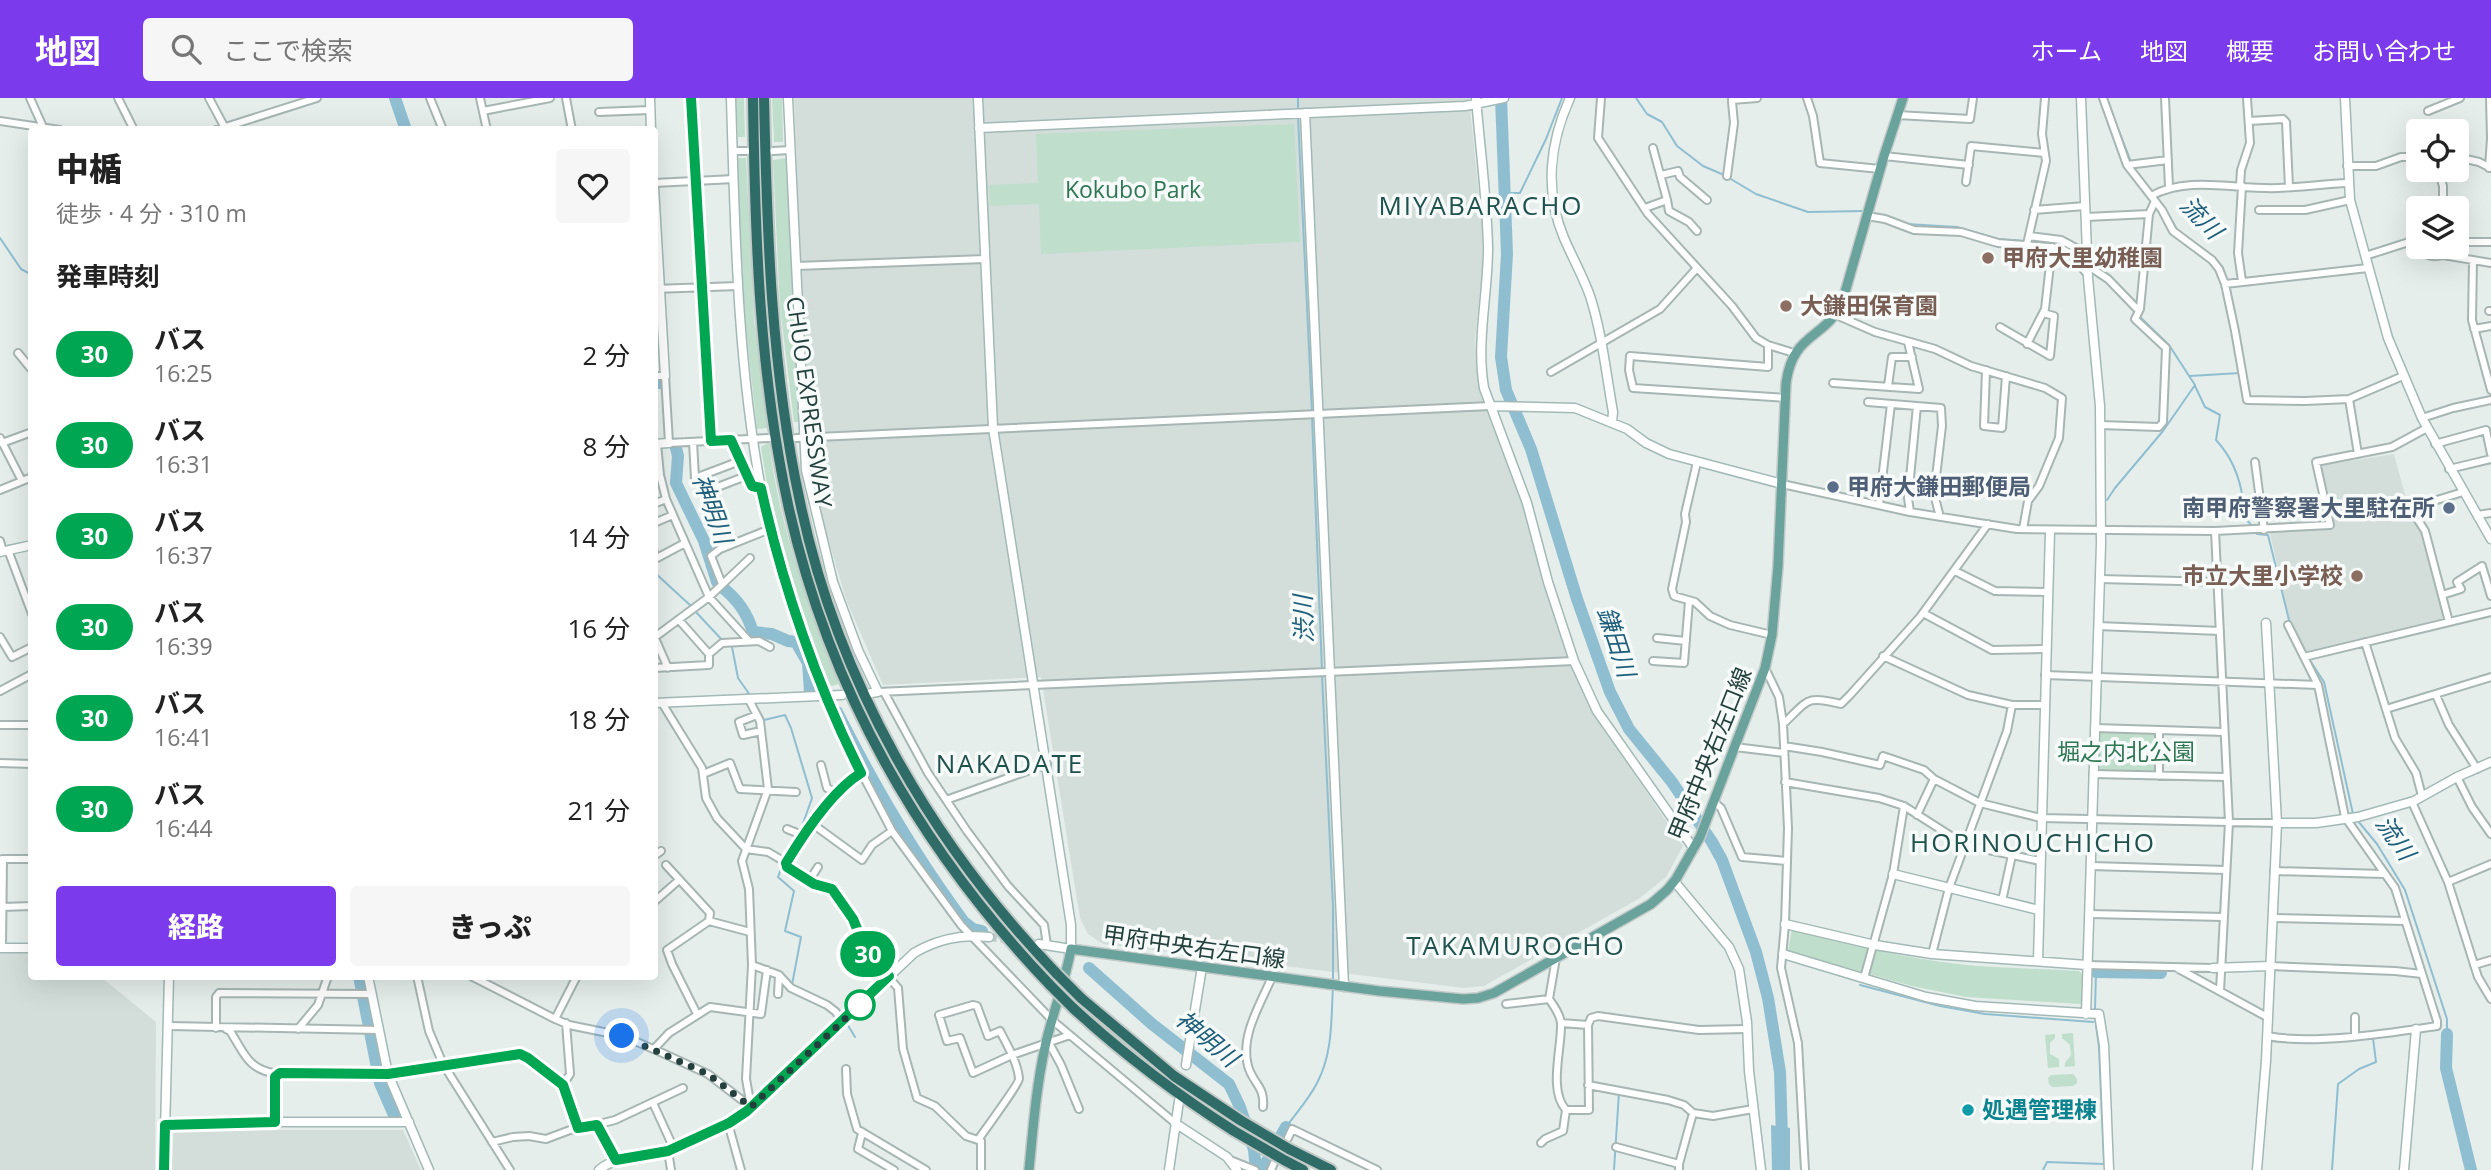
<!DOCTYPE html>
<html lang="ja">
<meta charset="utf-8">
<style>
:root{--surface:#fff;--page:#f6f6f6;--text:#222;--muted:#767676;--accent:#7c3aed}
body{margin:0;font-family:"Open Sans","Noto Sans JP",sans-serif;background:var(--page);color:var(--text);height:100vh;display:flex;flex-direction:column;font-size:26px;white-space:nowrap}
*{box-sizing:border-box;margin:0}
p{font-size:23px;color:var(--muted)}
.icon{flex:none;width:38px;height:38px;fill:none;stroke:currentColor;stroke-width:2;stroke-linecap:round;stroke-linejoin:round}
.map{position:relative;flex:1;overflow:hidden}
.sheet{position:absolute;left:28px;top:28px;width:630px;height:854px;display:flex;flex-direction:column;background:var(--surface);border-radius:7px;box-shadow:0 7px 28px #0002}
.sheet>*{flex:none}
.badge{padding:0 14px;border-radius:23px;font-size:24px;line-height:46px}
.fabs{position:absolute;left:2406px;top:21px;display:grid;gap:14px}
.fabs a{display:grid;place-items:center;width:63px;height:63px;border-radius:7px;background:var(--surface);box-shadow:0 7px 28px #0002;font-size:35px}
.you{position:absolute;width:35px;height:35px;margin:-18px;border:5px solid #fff;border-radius:50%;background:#1a73e8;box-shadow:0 0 0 10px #1a73e833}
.map>.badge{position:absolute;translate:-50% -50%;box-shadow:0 0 0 4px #fff}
h2{padding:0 28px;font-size:26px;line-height:63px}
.round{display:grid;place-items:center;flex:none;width:74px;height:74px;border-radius:7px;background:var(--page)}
.head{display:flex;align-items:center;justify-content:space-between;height:119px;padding:0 28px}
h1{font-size:33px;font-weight:800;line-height:52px}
.primary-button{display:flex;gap:14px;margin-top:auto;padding:14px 28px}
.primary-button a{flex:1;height:80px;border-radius:7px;background:var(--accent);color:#fff;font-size:28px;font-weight:800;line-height:80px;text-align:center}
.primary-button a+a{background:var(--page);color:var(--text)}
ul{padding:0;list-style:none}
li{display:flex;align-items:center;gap:21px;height:91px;padding:0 28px}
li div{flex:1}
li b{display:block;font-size:26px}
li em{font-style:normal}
li .badge{min-width:77px;font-weight:700;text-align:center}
header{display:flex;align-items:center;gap:42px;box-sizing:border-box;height:98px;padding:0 35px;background:var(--accent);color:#fff}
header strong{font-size:33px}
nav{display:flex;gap:38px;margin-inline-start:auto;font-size:24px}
.search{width:490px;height:63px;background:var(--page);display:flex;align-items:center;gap:18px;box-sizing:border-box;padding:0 24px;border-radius:7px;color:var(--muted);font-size:26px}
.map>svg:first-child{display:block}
</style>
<header>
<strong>地図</strong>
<div class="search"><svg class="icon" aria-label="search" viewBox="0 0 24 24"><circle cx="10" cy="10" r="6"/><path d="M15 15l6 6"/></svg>ここで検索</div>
<nav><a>ホーム</a><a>地図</a><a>概要</a><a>お問い合わせ</a></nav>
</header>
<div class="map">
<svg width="2491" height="1072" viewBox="0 0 2491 1072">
<rect width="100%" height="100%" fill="#e5eeeb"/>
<!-- built -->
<path fill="#d3deda" d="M794,0H1469L1482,126V172L1475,242L1477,269L1482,296L1515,380L1566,551L1591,611L1683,748L1666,779L1640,800L1484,888L1464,890L1103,846L1088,836L1080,820L1041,579L883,587L847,504L824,428L810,371Z
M2394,356L2411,419L2422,430L2446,522L2309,558L2289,522L2270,435L2334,429L2320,370L2323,367Z
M0,853L31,856L32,878L101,879L156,924L155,1072H0Z
M174,1032H403L421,1072H170L171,1035Z"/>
<!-- green -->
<path fill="#bfdecb" d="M736,0H744L745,39H738Z
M772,0H782L783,44H774Z
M1294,26L1300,144L1041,156L1039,106L990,108L989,87L1038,85L1036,36Z
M737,60H746L754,223L768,330L757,331L745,221Z
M786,60L799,324H794L780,209L773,62Z
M769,344C779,428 808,507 839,586L832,588L827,586L787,470L771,411L761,349Z
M2095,630L2159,632V678L2093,676Z
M1792,831C1849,846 1907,861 1966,867C2003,870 2042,871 2079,873L2082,876L2081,906L1966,899L1912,888L1788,853Z
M2073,935L2075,968L2065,969V965L2071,957L2070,947L2062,940V936Z
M2055,936V940L2050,945V956L2059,961V969L2048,970L2045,937Z
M2073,976L2077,981V985L2073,988L2052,989L2049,986L2048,980L2051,977Z"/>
<!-- water -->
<path fill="#8fbed1" d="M1771,1027L1790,1030V1072H1772Z"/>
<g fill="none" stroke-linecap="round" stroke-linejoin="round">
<!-- stream -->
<path stroke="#8fbed1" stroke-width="2" d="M1298,0V13
M1636,0L1647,16L1662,24L1677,48L1703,68L1724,77L1756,96L1808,114L1864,113
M2106,0L2131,64
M1298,19L1312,314
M2133,69L2153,96
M1504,95H1520L1546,41L1562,0
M2167,114L2178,133
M1873,115L1898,122
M1906,126L1957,129L1998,141L2024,143
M0,140L21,171L32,177
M2030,143L2071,150L2083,165
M2214,159L2223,170L2228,185
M2229,190L2245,274
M2119,196L2136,215
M2190,278L2240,275
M2195,288L2205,309L2220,317L2216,342C2231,358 2240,380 2243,402C2245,414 2243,419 2252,428
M1312,319L1322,572
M2107,402L2115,390L2163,333L2195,287L2169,247L2140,219
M2255,433L2257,436L2268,437L2289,522L2306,556
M654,474L691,508
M695,513L723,543
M732,549L738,580L750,597
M2309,561L2324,584L2353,716
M1322,578L1333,809V884
M755,606L764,622L785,617L791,630L812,700L800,734
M2358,723L2377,746L2405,792L2447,921V936
M785,760L797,741
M782,768L778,779L794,793L785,833L801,839L792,887L828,904L843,918
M1860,887L1940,908L1985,916L2093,924
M2095,911L2096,874
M846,924L855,939
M1286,1029C1296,1015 1309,1001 1317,985C1333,955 1331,922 1333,889
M1614,1072L1619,994
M2043,1072L2047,1064L2104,1066L2099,949L2095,920
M2332,1072L2338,986L2359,971L2376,964L2373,940"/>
<!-- river -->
<path stroke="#8fbed1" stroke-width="12" d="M395,0L406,32
M1501,0L1507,156L1501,259L1506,292L1531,351L1577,501L1610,594L1629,631L1672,684L1712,744L1722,762L1756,854L1768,900L1780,974L1783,1072
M654,285H663
M676,350L678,358L676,385L704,443L717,484
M722,489C738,502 747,515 753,534L772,536L788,543L796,544L808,565L810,594
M837,614C874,688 915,758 964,824L973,831L982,833
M1089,870L1152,926L1229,986L1240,1009L1254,1052L1256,1072
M2096,874L2161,875
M359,878L380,985L394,1017
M2447,936L2446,970L2471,1072
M1262,1072L1286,1029"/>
<!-- secondary-tunnel -->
<path stroke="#becbc8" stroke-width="8" stroke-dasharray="8 4" stroke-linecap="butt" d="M989,839L1011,842"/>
<defs>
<path id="street" d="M30,0L43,29
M118,0L134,32
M209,0L225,30
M430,0L443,32
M480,0L487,32
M566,0L572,32
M691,0L711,343
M1601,0L1598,40L1648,116L1732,208L1756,240L1768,247L1794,255
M1807,0L1813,18L1820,65L1880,71
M2103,0L2127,67L2162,112L2173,133L2212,162L2219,171L2225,186L2235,233L2247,302L2305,303L2349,301L2403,278
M2165,0L2169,89
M1732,2L1757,0
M483,13L550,0
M2428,13L2460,0
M599,14L650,12
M1897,17L1970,21L1973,0
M0,23L60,32
M2249,23L2283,21L2286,24L2289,89
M216,32L317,0
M1653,50L1667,102
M733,53H747
M773,53L790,52
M1884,58L1969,67
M2457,59L2479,64L2491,70
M2127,67L2168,62
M2347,68H2376L2401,59H2418
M2489,70L2491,40L2490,0
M2438,72L2443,88V110
M1661,77L1678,73L1680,79L1707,102
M1727,78L1734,25L1732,4
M1966,84L1971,48L2044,55
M654,85L734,81
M2240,88L2241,72L2250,45L2247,0
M2242,88L2238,155L2242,183
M2151,98C2188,77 2237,92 2278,90C2302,89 2325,86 2348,85
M1645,110L1667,102L1669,113L1689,124L1697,133
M2034,112L2085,108
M2259,112H2305L2350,102
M1867,118L1885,121L1914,132L1961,134L1998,145L2061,150L2072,157L2087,176
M2086,119L2149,116
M2029,138L2061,142L2087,156L2146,154
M2457,144H2491
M2027,146L2046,63L2042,36L2045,0
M2365,158L2412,143C2419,154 2429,161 2443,157L2491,165
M2473,162L2472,222L2491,292
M2087,167L2108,181L2139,213
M796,168L985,161
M2225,186L2368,170
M654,191L738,188
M2489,213H2491
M1836,217L1875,234L1935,251L1971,268L2045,290L2062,300L2059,340L2039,388L2028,403L2023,431
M2000,229L2050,258L2054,218L2043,215
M2474,231L2491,228
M2027,246L2045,211L2052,149
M1768,247V269L1630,258L1629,272L1633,290L1786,300
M18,255L32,272
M1986,272L1984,328L2002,330L2006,278
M1551,274L1660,211L1697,170
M654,278H665L669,345L769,340
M1833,285L1919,291L1908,244
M1888,288L1892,259H1912
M2349,301L2358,356
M1868,304L1941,310L1942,328L1934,396L1940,419
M2422,320L2453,310L2491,302
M2100,327L2159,329L2163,324L2166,250L2135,221L2140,211L2149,116L2155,103
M0,340L22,383
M796,340L1490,308
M731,342L752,388L761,390
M693,344L695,380L740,363
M2,345L32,334
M657,346L660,377L666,401L709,499L749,543
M2435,346L2486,332L2491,356
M1697,364L1685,416L1686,424L1672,491L1674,498L1695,504L1710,518L1730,527L1772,537
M2255,364L2264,432
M2449,371L2491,361
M1782,386L1910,414L2017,431L2215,433L2330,427L2316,364L2392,349L2427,330
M0,392L32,379
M702,395L746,378
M654,406L666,401
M1879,407L1891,306
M1910,414L1908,400L1917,308
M2477,417L2491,415
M654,425L673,417
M2215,433L2229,724L2220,893
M0,443L3,453
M8,452L32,516
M654,454L657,460L685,445
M1955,473L1995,493L2048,494
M2100,481L2218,484
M722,486L711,458L720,451L770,431
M2442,497L2461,491L2457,484L2482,468L2491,498
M1923,515L1992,552L2046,551
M679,522L709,556
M2449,524L2425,433L2418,422L2414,409L2463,394
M2098,528L2220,533
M654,538L668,570
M0,539L12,559L32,549
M655,539L709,499L750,460
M1657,540L1686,543
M2365,544L2395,640L2416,675L2422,698
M1883,558L1968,597L2012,607H2044
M2304,559L2491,514
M1653,563L1684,565L1689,503
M654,570L709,567V556L722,545L759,543L770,549
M1765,570L1779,599L1783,626L1788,730L1787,763
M2045,577L2318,587
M0,593L32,576
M878,594L1574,563
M884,594L928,675L967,733L1008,788L1044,827L1047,847
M2436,597L2449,627L2477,671
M825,598L846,645L892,733L961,827L1052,922L1175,1025
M748,600L760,623L768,691L742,763L749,791L752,867L746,981L751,1009
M662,605L702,670L706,700L717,720L746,751L768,754L787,765
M2386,611L2491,579
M757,617L739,624L743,637L761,633
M1783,626C1809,602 1805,597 1841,606L1850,597L1920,519L1988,426
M0,627H32
M2095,630L2224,634
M1784,648L1822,654L1880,667L1883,658L1924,672L1934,681
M1735,649L1784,655
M0,665L32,666
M821,667L827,690L837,695
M861,675C856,678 851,680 847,684C835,694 789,755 787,769L814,786L832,791L841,801L853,822L867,855L898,890L903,951L917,1000L935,1008L966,1038L981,1043V1072
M703,676L730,665L740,691L796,694
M2093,676L2226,679
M2159,678V632
M2457,679L2472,709L2491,736
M1785,684L1879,700L1904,708L1965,747L2040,763
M946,702L1047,666
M1714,704L1721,710L1742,759L1787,763L1785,826L1781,870L1798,945L1805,1072
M2412,704L2448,784L2478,879L2491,901
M1917,717L1934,681L1980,705L2041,720L2277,725
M814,727L862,762L872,747L892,733
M787,731L797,735L801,740
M654,758L661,753
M2,761H32
M666,767L710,815L709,823L750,834
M2091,768L2226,772
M2274,773L2384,776
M809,783L818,769
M2448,784L2491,766
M2002,803L2012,757
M654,804L679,782
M2,809L32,808
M2090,816L2224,819
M2272,820L2405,823
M2,849L3,761
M1932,856L1949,790L2007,633L2012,607
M752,867L779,877L791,890L827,907L836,914L842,924
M2087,867L2213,870
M2474,867L2491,862
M2270,868L2395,873L2422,876
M2177,870L2267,919
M417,878L429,933L443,966L510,1072
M471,878L555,921L569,927L623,938L658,953L708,976L751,1009
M1864,880L1893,776L1904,708
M778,896L779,877
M1506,906L1549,901
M697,916L672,866L667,852L709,823
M555,921L577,878
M566,925L570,976L563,987L578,1030
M1561,925L1588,927
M169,928L379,932
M216,930V899L219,895L372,896
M226,931L230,933C245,956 247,971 277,976
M298,931L318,907L328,878
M2355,937V919
M2267,938C2313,947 2389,935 2437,928V923L2395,790L2345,719L2318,587L2288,527
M1049,945L1061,967L1079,1011
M654,951L669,935L710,909L761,916L767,872
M846,971L847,996L857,1031L926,1072
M1588,987L1668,1002L1684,1007L1693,1015L1713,1018L1753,1011
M653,1005L674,1051
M1263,1009C1265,988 1253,986 1248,968C1240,938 1260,907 1272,879
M1566,1012H1589L1588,927L1591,920L1598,918L1699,932L1747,931
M275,1024V979L280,975L388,976L520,956L528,960L563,987
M728,1025L741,1072
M597,1027L616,1062
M862,1035L858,1051L894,1072
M1288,1040L1292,1031L1377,1072
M978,1042C984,1033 1019,986 1019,981C1018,965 1007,947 1000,933L988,938L977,908L973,907L939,917L947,943L960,940L973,975L1012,957L1070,937
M492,1044L513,1039L529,1038L546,1041L570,1032L599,1026L615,1022L683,990
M1541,1045L1545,1041L1563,1033L1566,1012C1548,992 1562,950 1561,925C1560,916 1554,908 1549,901L1556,860
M1616,1049L1679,1066
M668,1053L671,1072
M1230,1062L1255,1072
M1271,1072L1274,1065
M1679,1072V1066L1693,1015"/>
<path id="secondary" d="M650,0L651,32
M731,0C735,130 737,262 761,391C775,462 802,529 825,598
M788,0L806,372L833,484L858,552L878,594L871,595
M978,0L993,330L1071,827V851L1039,846
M1476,0C1480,50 1487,100 1488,150C1488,197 1476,243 1484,290L1527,405L1548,484L1574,563L1597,613L1694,751
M1570,0C1550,44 1544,93 1564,140C1572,159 1583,178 1590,198C1602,235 1606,275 1613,314L1612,325
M2081,0L2088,180L2100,308L2101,446L2086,916
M2345,0L2350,102L2388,240L2422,320L2491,441
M1305,15L1344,889
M979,30L1465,8L1504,0
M654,88L665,278
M1490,308L1575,310L1627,331L1646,345L1669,356L1782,386
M654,346L669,345
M0,454L32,447
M654,605L842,597
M2277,725H2316L2358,719L2414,703L2457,679L2491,664
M1893,776L2039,812
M1674,783L1729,849L1739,871L1747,924L1749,973L1761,1072
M1785,826L1875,847L1932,856L2087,867
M0,850H32
M1783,856L1926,899L1975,908L2099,916L2104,947L2109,1072
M2038,863L2050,433
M2213,870L2270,868
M368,878L388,976L429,1072
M1186,967L1202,869
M1175,1025L1227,1059L1237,1072
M165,1027L275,1024H409
M164,1072L169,878
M599,1072C617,1056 645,1060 668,1053C695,1045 724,1029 747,1013L914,855C938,841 961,836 989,839
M1169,1072L1179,1003
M2257,1072L2266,963L2277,725L2266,525
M2404,1072L2416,931"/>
<path id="primary" d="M1029,1072C1033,1031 1036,990 1045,949C1052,916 1065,885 1071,851L1379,893L1463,901L1478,900L1494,895L1651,806L1667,792L1676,781L1700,739L1765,570L1772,537L1778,468L1786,285C1793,234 1824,242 1842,205L1884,58L1903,0"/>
<path id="highway" d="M753,0C755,137 759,276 789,411C830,594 921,752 1050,887
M764,0C767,135 771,271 800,404C837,582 931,745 1057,876
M1081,900L1174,978L1240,1022
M1073,910C1123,956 1176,996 1234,1033
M1289,1051L1331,1072
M1284,1062L1303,1072"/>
</defs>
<!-- street casing -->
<use href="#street" stroke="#a7b6b3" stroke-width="10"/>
<!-- secondary casing -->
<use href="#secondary" stroke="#a3b9b5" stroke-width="11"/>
<!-- primary casing -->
<use href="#primary" stroke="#c2cac8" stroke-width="12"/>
<!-- highway casing -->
<use href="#highway" stroke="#c2cac8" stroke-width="14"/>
<!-- street -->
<use href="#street" stroke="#fff" stroke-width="6"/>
<!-- secondary -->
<use href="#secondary" stroke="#fff" stroke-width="8"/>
<!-- primary -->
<use href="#primary" stroke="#6aa29c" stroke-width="9"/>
<!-- highway -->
<use href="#highway" stroke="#306c67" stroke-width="10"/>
<defs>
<path id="highway-bridge" d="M1057,876L1081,900
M1050,887L1073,910
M1240,1022L1289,1051
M1234,1033L1284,1062"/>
</defs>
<!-- highway-bridge casing -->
<use href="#highway-bridge" stroke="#c2cac8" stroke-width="14" stroke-linecap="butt"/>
<!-- highway-bridge -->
<use href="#highway-bridge" stroke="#306c67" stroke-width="10"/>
</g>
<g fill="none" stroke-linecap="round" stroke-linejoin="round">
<defs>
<path id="line" d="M164,1072L165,1027L275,1024V979L280,975L388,976L520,956L528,960L563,987L578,1030L597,1027L616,1062L668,1053L729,1025L747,1013L889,878L867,855L853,821L832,791L814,786L787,769L786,765C803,737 833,692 861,675C817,588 782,486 761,390L752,388L731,342L711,343L691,0"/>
</defs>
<!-- line casing -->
<use href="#line" stroke="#fff" stroke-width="16"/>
<!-- line -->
<use href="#line" stroke="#00a651" stroke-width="10"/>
<!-- walk -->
<path stroke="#24403c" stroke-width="7" stroke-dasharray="0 12.6" d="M622,938L708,976L751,1009L862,905L860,907"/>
</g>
<!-- markers -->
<g fill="#8d6e63" stroke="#f6faf9" stroke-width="2.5">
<circle cx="1988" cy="160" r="7"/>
<circle cx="1786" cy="208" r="7"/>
<circle cx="2357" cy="478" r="7"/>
</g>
<g fill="#5c6f8a" stroke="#f6faf9" stroke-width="2.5">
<circle cx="1833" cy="389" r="7"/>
<circle cx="2449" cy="410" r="7"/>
</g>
<circle fill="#fff" stroke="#00a651" stroke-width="3.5" cx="860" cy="907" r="14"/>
<circle fill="#0f9aa8" stroke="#f6faf9" stroke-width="2.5" cx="1968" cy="1012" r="7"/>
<g text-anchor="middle" stroke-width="7" stroke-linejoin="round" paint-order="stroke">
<!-- park labels -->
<g font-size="23" fill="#2f7654" stroke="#f6faf9">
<text x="1133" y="100">Kokubo Park</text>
<text x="2126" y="662">堀之内北公園</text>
</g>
<!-- education labels -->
<g font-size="23" font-weight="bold" fill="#785e54" stroke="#f6faf9" text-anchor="start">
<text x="2002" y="168">甲府大里幼稚園</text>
<text x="1800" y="216">大鎌田保育園</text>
<text x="2343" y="486" text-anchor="end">市立大里小学校</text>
</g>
<!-- street labels -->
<g font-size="23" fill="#24403c" stroke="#f6faf9">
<text transform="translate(809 304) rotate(82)" y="8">CHUO EXPRESSWAY</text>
<text transform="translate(1710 656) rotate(-68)" y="8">甲府中央右左口線</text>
<text transform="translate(1194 849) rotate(8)" y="8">甲府中央右左口線</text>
</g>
<!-- service labels -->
<g font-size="23" font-weight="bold" fill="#4e5e75" stroke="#f6faf9" text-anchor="start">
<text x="1847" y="397">甲府大鎌田郵便局</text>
<text x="2435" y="418" text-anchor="end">南甲府警察署大里駐在所</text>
</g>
<!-- culture labels -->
<g font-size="23" font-weight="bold" fill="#0d838f" stroke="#f6faf9" text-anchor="start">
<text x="1982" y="1020">処遇管理棟</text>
</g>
<!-- water labels -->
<g font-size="24" font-style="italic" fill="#1f5f7b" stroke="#f6faf9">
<text transform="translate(2201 120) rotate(46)" y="8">流川</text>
<text transform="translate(712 411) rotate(70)" y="8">神明川</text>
<text transform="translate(1304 521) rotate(-92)" y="8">渋川</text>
<text transform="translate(1616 544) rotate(72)" y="8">鎌田川</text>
<text transform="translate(2395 740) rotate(55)" y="8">流川</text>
<text transform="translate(1207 941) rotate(40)" y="8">神明川</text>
</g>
<!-- quarter labels -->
<g font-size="26" letter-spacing="2" fill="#20524d" stroke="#f6faf9">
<text x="1481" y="117">MIYABARACHO</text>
<text x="1010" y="675">NAKADATE</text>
<text x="2033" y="754">HORINOUCHICHO</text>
<text x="1516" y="857">TAKAMUROCHO</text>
</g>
</g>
</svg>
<div class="fabs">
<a><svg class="icon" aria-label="locate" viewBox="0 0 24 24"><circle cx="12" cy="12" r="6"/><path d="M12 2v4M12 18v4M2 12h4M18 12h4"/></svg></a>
<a><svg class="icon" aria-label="layers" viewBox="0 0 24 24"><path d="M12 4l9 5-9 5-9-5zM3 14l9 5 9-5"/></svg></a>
</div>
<div class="you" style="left:622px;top:938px"></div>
<b class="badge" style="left:868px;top:856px;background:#00a651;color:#fff">30</b>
<section class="sheet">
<div class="head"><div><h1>中楯</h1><p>徒歩 · 4 分 · 310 m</p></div><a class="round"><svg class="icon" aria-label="heart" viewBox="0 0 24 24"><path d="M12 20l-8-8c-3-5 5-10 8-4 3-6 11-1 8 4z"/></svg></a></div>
<h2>発車時刻</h2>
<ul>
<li><span class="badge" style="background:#00a651;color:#fff">30</span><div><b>バス</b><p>16:25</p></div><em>2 分</em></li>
<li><span class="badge" style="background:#00a651;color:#fff">30</span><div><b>バス</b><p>16:31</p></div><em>8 分</em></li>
<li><span class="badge" style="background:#00a651;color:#fff">30</span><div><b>バス</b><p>16:37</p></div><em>14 分</em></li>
<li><span class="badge" style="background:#00a651;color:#fff">30</span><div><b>バス</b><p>16:39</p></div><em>16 分</em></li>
<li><span class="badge" style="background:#00a651;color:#fff">30</span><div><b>バス</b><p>16:41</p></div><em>18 分</em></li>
<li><span class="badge" style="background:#00a651;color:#fff">30</span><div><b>バス</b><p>16:44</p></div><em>21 分</em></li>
</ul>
<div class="primary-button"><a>経路</a><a>きっぷ</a></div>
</section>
</div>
